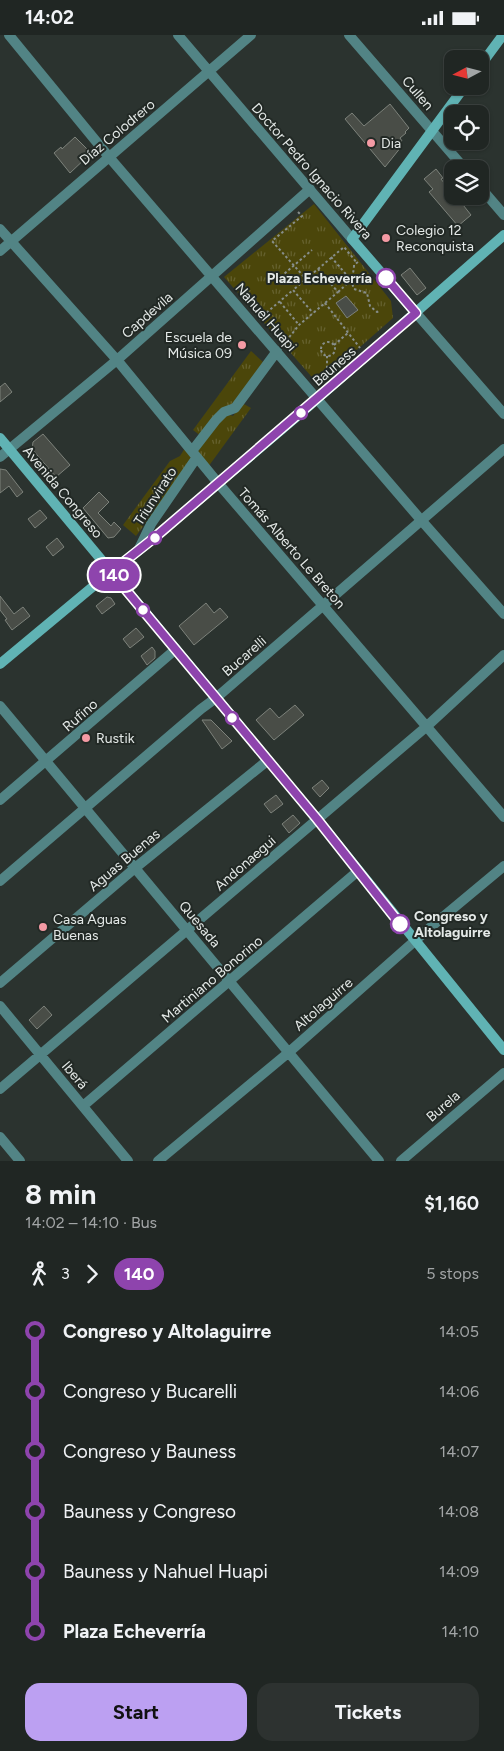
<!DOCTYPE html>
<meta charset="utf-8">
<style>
:root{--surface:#202623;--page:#2d3230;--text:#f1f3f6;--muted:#a2a5a6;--line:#3d4341;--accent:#bca0f2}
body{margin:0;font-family:Figtree,sans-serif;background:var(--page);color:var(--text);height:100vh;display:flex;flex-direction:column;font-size:19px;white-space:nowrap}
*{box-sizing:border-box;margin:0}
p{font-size:16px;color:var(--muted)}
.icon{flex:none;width:28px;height:28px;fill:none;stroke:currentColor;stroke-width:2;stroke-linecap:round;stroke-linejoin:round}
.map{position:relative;height:1126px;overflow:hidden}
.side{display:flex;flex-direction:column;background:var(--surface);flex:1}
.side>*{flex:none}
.badge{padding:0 10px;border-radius:16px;font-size:18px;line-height:32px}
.needle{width:32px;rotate:263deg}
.controls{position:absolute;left:444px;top:15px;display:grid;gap:10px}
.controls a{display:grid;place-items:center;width:45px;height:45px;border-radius:10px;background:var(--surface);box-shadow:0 1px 4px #0004,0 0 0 1px var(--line);font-size:25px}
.map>.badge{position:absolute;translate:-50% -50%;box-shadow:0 0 0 2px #fff}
.legs{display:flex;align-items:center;gap:8px;height:55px;padding:0 25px;font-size:16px}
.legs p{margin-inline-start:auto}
.summary{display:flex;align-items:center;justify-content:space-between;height:85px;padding:0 25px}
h1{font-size:28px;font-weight:700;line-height:38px}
.action{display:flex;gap:10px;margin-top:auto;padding:10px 25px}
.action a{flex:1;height:58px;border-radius:15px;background:var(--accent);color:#111;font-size:20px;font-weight:700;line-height:58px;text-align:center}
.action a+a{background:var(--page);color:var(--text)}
ul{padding:0 25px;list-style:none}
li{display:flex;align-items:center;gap:18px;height:60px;font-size:19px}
li i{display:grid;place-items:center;width:8px;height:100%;margin:0 6px;background:currentColor}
li i::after{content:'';width:12px;height:12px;margin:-6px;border:4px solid;border-radius:50%;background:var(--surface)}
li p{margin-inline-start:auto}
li:first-child i{background:linear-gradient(#0000 50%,currentColor 0)}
li:last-child i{background:linear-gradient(currentColor 50%,#0000 0)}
.status{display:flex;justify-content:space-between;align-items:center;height:35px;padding:0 25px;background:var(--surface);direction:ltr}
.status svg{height:14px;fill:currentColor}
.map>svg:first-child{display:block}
</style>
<div class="status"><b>14:02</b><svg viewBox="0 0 49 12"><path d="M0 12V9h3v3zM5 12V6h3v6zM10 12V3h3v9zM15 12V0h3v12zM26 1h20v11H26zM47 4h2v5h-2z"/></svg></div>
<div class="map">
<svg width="504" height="1126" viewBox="0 0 504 1126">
<defs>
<pattern id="park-tufts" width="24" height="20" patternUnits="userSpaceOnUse" patternTransform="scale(1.25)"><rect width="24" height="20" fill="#4b460a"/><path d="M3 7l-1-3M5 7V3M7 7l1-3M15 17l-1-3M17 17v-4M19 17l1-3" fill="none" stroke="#65612e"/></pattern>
</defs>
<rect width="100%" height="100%" fill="#2b332f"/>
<!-- park -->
<path fill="url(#park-tufts)" d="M314,169L391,266L393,283L318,349L224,242Z
M251,316L263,327L233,370L201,401L193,395Z
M242,368L251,373L208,432L198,417L199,413L227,379L233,381Z
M185,413L189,418L192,426L136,501L123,490L170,426L180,421Z"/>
<!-- building -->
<path fill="#494d47" stroke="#7d827b" d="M390,69L409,93L405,97L406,98L400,103L402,106L399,109L401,112L385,132L345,84L352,78L364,91Z
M75,102L88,115L89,120L70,138L54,118L61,112L62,114Z
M436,134L443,143L441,144L452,158V161H456L471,180L458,191L429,157L433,154L424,144Z
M410,233L426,253L417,260L401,240Z
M346,261L358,275L347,283L336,268Z
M5,348L12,357L0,367V352Z
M43,399L70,430L56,442L32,414L33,407Z
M0,434L6,435L23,457L17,462L9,451L0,458Z
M99,457L109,467L98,478L111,491L114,487L121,494L114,502L108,503L83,473Z
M40,475L47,483L35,493L28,484Z
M57,503L64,512L53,521L46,512Z
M0,561L14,579L23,572L30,581L12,595L5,585L7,584L0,575Z
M107,562L111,563L115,569L102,579L96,571Z
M206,568L214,578L220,573L228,582L194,610L179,591Z
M136,593L144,602L130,613L123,604Z
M152,612L155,616V623L147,630L141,621Z
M295,670L304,680L274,705L256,685L270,673L279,683Z
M202,685H211L232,706L222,714Z
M322,745L329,753L320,762L312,753Z
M276,760L283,769L271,778L264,769Z
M293,780L300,788L289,798L282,789Z
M44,971L52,980L37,994L29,985Z"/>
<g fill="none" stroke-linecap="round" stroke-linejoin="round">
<!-- path -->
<path stroke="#878e8b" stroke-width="2" stroke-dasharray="2.5 2.5" stroke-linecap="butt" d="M298,177L302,181L272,206L306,244
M331,222L351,245L354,254L367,258L370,271L377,277L380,276
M318,234L344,212L357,228
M277,245L312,215
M338,257C347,249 354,243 354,230L358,227
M280,267L299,290
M325,268L360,313
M259,284L293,255
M321 314a7 7 0 1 1 14 0a7 7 0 1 1-14 0Z
M283,310L299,290L338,257L318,234L293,255L313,278
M334,310L348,298
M326,343L327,341V321"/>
<!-- street -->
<path stroke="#528485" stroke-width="10" d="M9,0L109,122L421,485L504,579
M178,0L352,204
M349,0L465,134
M480,152L504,180
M0,194L117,325L218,448L504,782
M0,216L251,0
M416,278L504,379
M192,416L216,385L224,377L235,373L277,316
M0,422L117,325L310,154
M138,516L151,489L197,422
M0,671L379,1126
M0,765L176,614
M0,846L201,674L216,663L504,414
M0,948L135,833L267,726
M0,971L128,1126
M0,1054L426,692L504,620
M83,1071L358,836
M0,1102L20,1126
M158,1126L288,1018L426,896L504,831
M401,1126L504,1038"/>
<!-- secondary -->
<path stroke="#60b3b4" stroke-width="10" d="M480,31L503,0
M416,278L352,204L465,51
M0,403L317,784L504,1015
M0,629L96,549L154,503L301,378L504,200"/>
</g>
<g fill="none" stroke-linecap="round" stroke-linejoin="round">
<defs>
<path id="line-1" d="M386,243L416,278L154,503L111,537L317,784L400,889"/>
</defs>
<!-- line-1 casing -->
<use href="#line-1" stroke="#fff" stroke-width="11"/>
<!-- line-1 -->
<use href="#line-1" stroke="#8e44ad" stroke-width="8"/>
</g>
<!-- markers -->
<g fill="#f49aa4" stroke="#222925" stroke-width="2">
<circle cx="371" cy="108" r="5"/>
<circle cx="386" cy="203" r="5"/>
<circle cx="242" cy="310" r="5"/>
<circle cx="86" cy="703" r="5"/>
<circle cx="43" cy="892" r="5"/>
</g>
<g fill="#fff" stroke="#8e44ad" stroke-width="2.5">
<circle cx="386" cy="243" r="9"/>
<circle cx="301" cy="378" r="6"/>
<circle cx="155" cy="503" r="6"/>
<circle cx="143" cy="575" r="6"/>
<circle cx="232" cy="683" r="6"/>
<circle cx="400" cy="889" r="9"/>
</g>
<g text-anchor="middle" stroke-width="4" stroke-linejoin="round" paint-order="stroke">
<!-- street labels -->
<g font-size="14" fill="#e4e9e7" stroke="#222925">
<text transform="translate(418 58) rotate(49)" y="5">Cullen</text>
<text transform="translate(117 97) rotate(-40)" y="5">Díaz Colodrero</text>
<text transform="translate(312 136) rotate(49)" y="5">Doctor Pedro Ignacio Rivera</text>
<text transform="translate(147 280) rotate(-41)" y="5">Capdevila</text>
<text transform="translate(266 282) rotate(49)" y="5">Nahuel Huapi</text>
<text transform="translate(334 331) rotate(-41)" y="5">Bauness</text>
<text transform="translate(63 457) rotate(50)" y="5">Avenida Congreso</text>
<text transform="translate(155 461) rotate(-57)" y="5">Triunvirato</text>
<text transform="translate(292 513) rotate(49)" y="5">Tomás Alberto Le Breton</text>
<text transform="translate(244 621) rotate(-41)" y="5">Bucarelli</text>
<text transform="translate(80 680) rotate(-41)" y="5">Rufino</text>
<text transform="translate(124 825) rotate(-40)" y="5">Aguas Buenas</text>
<text transform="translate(245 828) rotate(-41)" y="5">Andonaegui</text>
<text transform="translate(200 889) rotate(50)" y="5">Quesada</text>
<text transform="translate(212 944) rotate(-40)" y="5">Martiniano Bonorino</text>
<text transform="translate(323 969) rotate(-41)" y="5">Altolaguirre</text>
<text transform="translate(75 1040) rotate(50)" y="5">Iberá</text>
<text transform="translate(443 1071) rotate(-41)" y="5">Burela</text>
</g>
<!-- poi labels -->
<g font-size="14" fill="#e4e9e7" stroke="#222925" text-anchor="start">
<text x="381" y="113">Dia</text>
<text x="396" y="200">Colegio 12<tspan x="396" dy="16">Reconquista</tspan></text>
<text x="232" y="307" text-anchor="end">Escuela de<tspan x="232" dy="16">Música 09</tspan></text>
<text x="96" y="708">Rustik</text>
<text x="53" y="889">Casa Aguas<tspan x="53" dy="16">Buenas</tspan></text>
</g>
<!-- stop labels -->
<g font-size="14" font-weight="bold" fill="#e4e9e7" stroke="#222925" text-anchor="end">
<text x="372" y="248">Plaza Echeverría</text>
<text x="414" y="886" text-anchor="start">Congreso y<tspan x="414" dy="16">Altolaguirre</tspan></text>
</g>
</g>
</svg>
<div class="controls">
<a><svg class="needle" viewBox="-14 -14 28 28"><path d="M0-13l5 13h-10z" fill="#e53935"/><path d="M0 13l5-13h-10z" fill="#a2a5a6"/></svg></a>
<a><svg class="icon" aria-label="locate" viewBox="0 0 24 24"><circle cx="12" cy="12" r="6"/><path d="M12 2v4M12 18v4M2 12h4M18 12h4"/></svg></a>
<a><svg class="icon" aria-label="layers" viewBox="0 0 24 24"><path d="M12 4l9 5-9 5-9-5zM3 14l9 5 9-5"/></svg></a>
</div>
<b class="badge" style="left:114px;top:540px;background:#8e44ad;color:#fff">140</b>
</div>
<section class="side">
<div class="summary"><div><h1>8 min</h1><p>14:02 – 14:10 · Bus</p></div><b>$1,160</b></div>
<div class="legs"><svg class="icon" aria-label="walk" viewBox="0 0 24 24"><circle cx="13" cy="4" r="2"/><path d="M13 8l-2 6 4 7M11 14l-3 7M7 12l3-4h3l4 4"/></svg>3<svg class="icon" aria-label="forward" viewBox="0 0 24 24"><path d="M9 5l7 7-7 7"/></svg><b class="badge" style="background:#8e44ad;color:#fff">140</b><p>5 stops</p></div>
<ul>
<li><i style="color:#8e44ad"></i><b>Congreso y Altolaguirre</b><p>14:05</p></li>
<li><i style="color:#8e44ad"></i><span>Congreso y Bucarelli</span><p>14:06</p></li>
<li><i style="color:#8e44ad"></i><span>Congreso y Bauness</span><p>14:07</p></li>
<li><i style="color:#8e44ad"></i><span>Bauness y Congreso</span><p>14:08</p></li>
<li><i style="color:#8e44ad"></i><span>Bauness y Nahuel Huapi</span><p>14:09</p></li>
<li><i style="color:#8e44ad"></i><b>Plaza Echeverría</b><p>14:10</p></li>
</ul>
<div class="action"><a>Start</a><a>Tickets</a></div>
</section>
